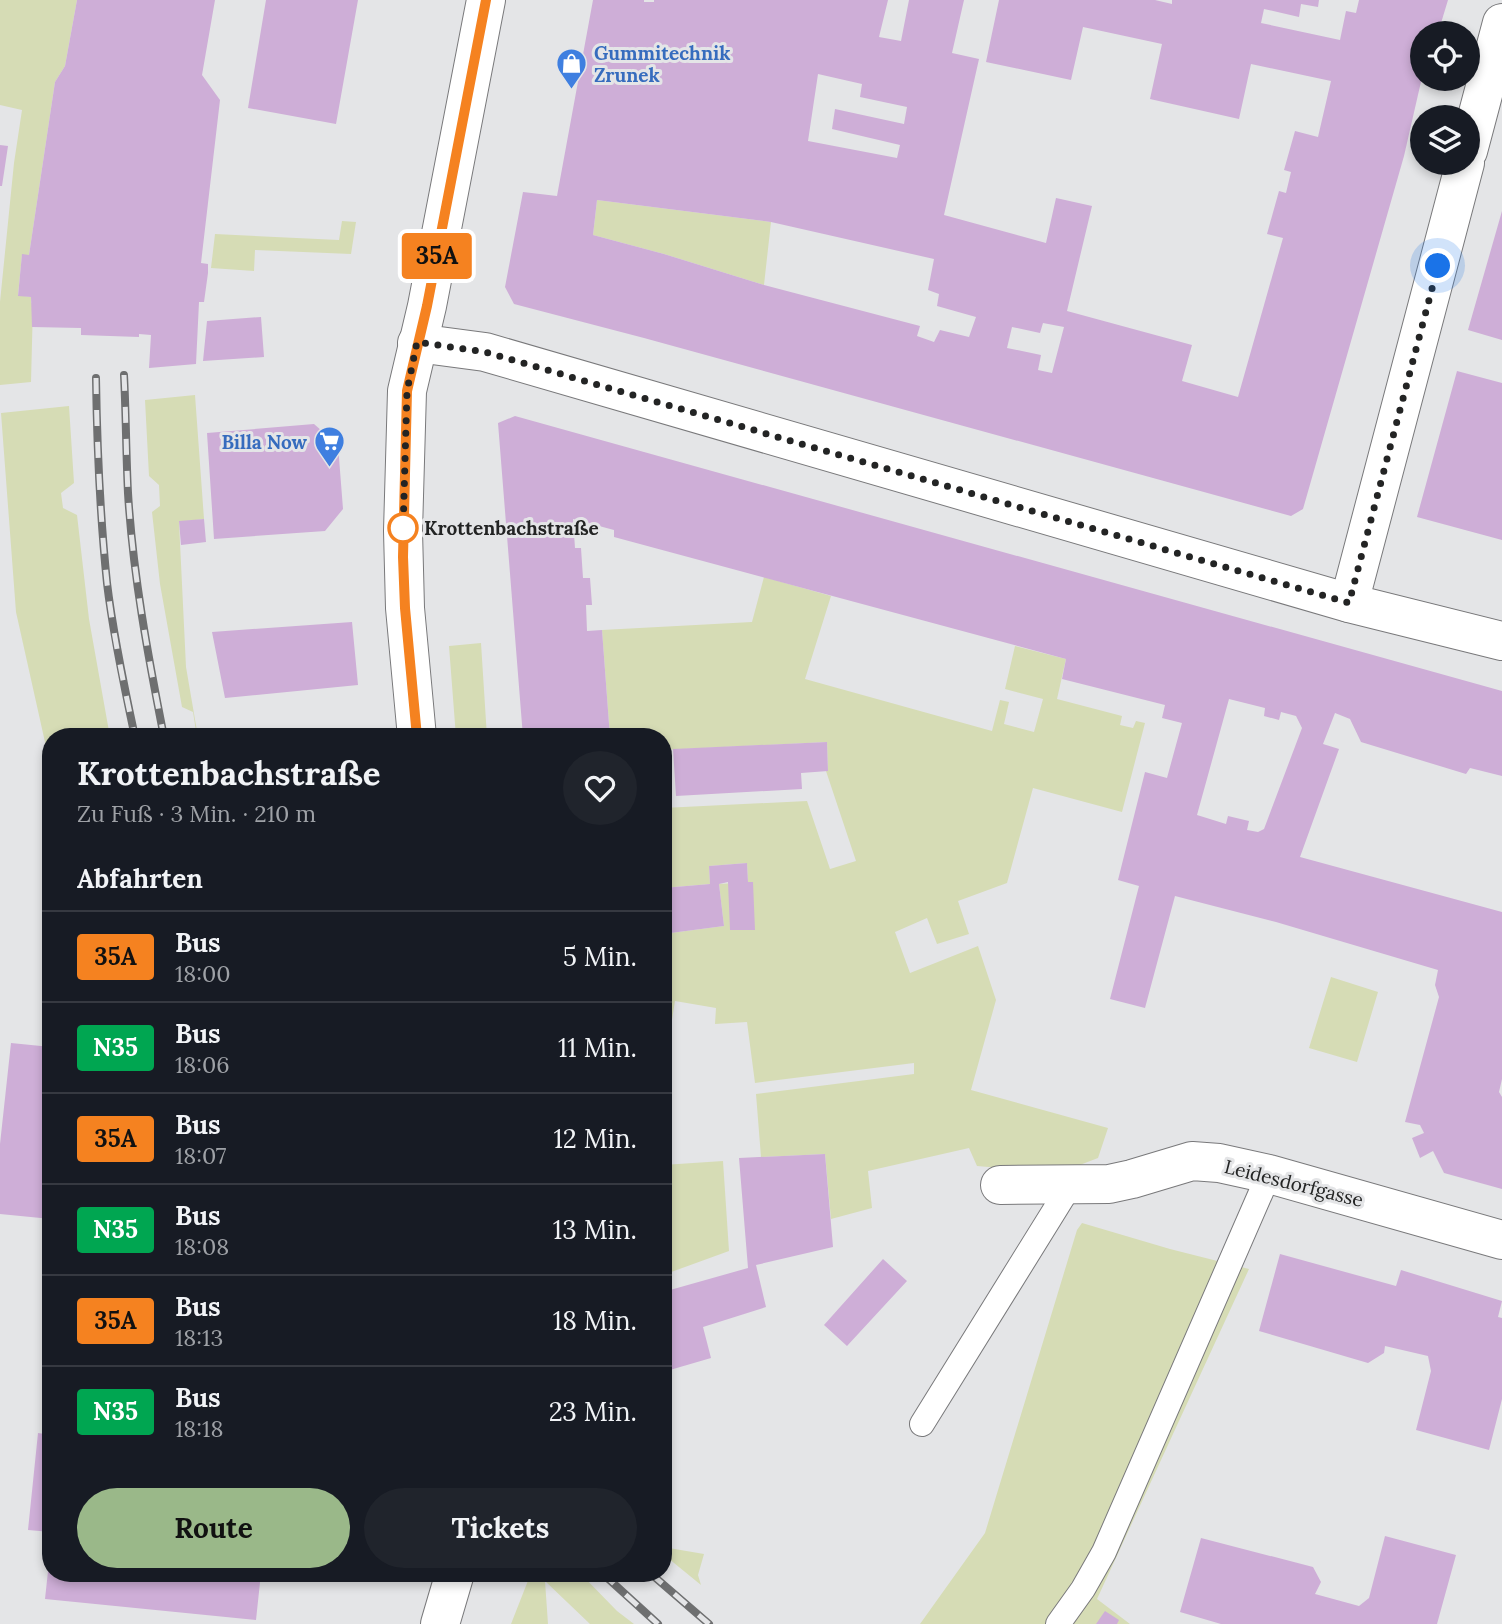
<!DOCTYPE html>
<html lang="de">
<meta charset="utf-8">
<style>
:root{--surface:#171b24;--page:#20242c;--text:#f1f3f6;--muted:#9ea1a6;--line:#363941;--accent:#9ab889}
body{margin:0;font-family:Lora,serif;background:var(--page);color:var(--text);height:100vh;display:flex;flex-direction:column;font-size:26px;white-space:nowrap}
*{box-sizing:border-box;margin:0}
p{font-size:23px;color:var(--muted)}
.icon{flex:none;width:38px;height:38px;fill:none;stroke:currentColor;stroke-width:2;stroke-linecap:round;stroke-linejoin:round}
.map{position:relative;flex:1;overflow:hidden}
.details{position:absolute;left:42px;top:728px;width:630px;height:854px;display:flex;flex-direction:column;background:var(--surface);border-radius:28px;box-shadow:0 4px 10px #0003}
.details>*{flex:none}
.badge{padding:0 14px;border-radius:5px;font-size:24px;line-height:46px}
.fabs{position:absolute;left:1410px;top:21px;display:grid;gap:14px}
.fabs a{display:grid;place-items:center;width:70px;height:70px;border-radius:50%;background:var(--surface);box-shadow:0 4px 10px #0003;font-size:35px}
.you{position:absolute;width:35px;height:35px;margin:-18px;border:5px solid #fff;border-radius:50%;background:#1a73e8;box-shadow:0 0 0 10px #1a73e833}
.map>.badge{position:absolute;translate:-50% -50%;box-shadow:0 0 0 4px #fff}
h2{padding:0 35px;font-size:26px;line-height:63px}
.round{display:grid;place-items:center;flex:none;width:74px;height:74px;border-radius:37px;background:var(--page)}
.summary{display:flex;align-items:center;justify-content:space-between;height:119px;padding:0 35px}
h1{font-size:33px;font-weight:800;line-height:52px}
.cta{display:flex;gap:14px;margin-top:auto;padding:14px 35px}
.cta a{flex:1;height:80px;border-radius:42px;background:var(--accent);color:#111;font-size:28px;font-weight:800;line-height:80px;text-align:center}
.cta a+a{background:var(--page);color:var(--text)}
ul{padding:0;list-style:none}
li{display:flex;align-items:center;gap:21px;height:91px;padding:0 35px;border-top:2px solid var(--line)}
li div{flex:1}
li b{display:block;font-size:26px}
li em{font-style:normal}
li .badge{min-width:77px;font-weight:700;text-align:center}
.map>svg:first-child{display:block}
</style>
<div class="map">
<svg width="1502" height="1624" viewBox="0 0 1502 1624">
<rect width="100%" height="100%" fill="#e4e5e7"/>
<!-- green -->
<path fill="#d6dcb5" d="M0,0H77L65,66L55,82L29,255H22L18,295L31,297V303L33,304L31,382L0,385V302L14,163L22,110L0,105Z
M597,200L771,222L764,285L664,254L593,235Z
M342,221L356,222L351,254L255,250L254,271L211,268L215,234L339,240Z
M195,395L204,519L179,522L186,667L198,737H193L196,731L193,712L182,707L160,584L152,512L160,506L159,485L149,476L145,400Z
M69,406L74,483L61,493L63,508L77,515L89,619L110,737H51V769L16,612L1,413Z
M764,577L831,596L805,679L992,731L1000,700L1009,702L1004,724L1034,732L1043,699L1005,689L1015,646L1066,659L1057,699L1122,716L1120,725L1133,728L1136,721L1145,723L1122,812L1033,788L1007,883L958,901L969,934L937,944L927,918L895,932L910,973L978,946L996,1000L971,1090L1108,1128L1098,1158L1059,1173L977,1166L969,1148L868,1171L872,1208L831,1219L825,1154L761,1157L756,1094L914,1074V1063L755,1083L747,1022L715,1024L716,1008L675,1001L671,1026L663,1027V934L724,926L719,884L753,882H748L747,863L709,866L710,884L663,888V808L807,801L830,869L856,861L826,771H828L827,742L663,750V737H610L602,630L752,622Z
M481,643L487,737H456L449,646Z
M1331,977L1378,992L1357,1062L1309,1048Z
M723,1161L729,1251L663,1275V1165Z
M1082,1223L1170,1249L1249,1269L1097,1599L1130,1624H920L985,1533L1077,1230Z
M663,1547L704,1554L698,1575L701,1585L663,1554Z
M531,1573H580L617,1611L634,1624H590L545,1581L548,1624H511Z"/>
<!-- building -->
<path fill="#ceaed7" fill-rule="evenodd" d="M77,0H215L202,75L220,100L201,263L208,264V273L204,302H199L196,364L149,368L151,335L139,334V337L81,335V328L32,327L31,297L18,296L22,254L29,255L55,82L65,66Z
M266,0H358L336,124L248,108Z
M593,0H644V2H654V0H888L879,37L901,41L909,0H964L952,53L979,59L944,215L1046,243L1056,198L1092,206L1067,311L1192,345L1182,381L1238,397L1283,238L1267,234L1279,191L1286,193L1291,172L1284,170L1295,131L1318,137L1331,81L1251,64L1239,119L1150,99L1162,44L1083,27L1071,80L986,62L999,0H1155L1172,4V0H1319L1318,7L1301,4L1299,17L1264,9L1261,23L1340,40L1346,11L1356,13L1359,0H1448L1438,33L1428,31L1427,33H1423V73L1404,156L1303,509L1291,516L644,338L514,304L505,287L523,192L557,196ZM818,74L862,84L860,97L907,107L904,124L835,109L832,129L900,145L897,158L808,141ZM597,200L771,222L934,259L928,290L939,294L937,306L976,317L969,337L940,330L934,342L917,336L920,326L764,285L664,254L593,235ZM1043,323L1064,327L1052,373L1038,370L1041,355L1007,348L1012,327L1040,333Z
M0,145L8,146L2,186H0Z
M1502,211V340L1468,330Z
M261,317L264,357L203,361L207,321Z
M1457,371L1502,383V540L1417,517Z
M515,416L1502,691V776L1470,768L1466,774L1361,742L1350,719L1335,713L1323,744L1339,749L1300,857L1502,912V1079L1499,1092L1502,1097V1189L1444,1173L1433,1151L1420,1158L1412,1138L1424,1133L1420,1125L1405,1122L1439,997L1435,985L1438,970L1276,922L1175,896L1145,1008L1110,999L1139,886L1118,880L1145,772L1167,778L1182,723L1162,718L1165,705L1062,679L1066,659L614,537V530L573,519L575,548H581L583,578H590L592,605H586L587,631L602,630L610,737H523L498,423ZM1229,699L1265,708L1264,716L1279,720L1281,712L1296,716L1302,728L1264,829L1258,832L1247,830L1249,821L1228,816L1226,824L1197,815Z
M314,424L338,445L343,509L325,531L214,539L207,433Z
M204,519L206,542L181,545L179,521Z
M352,622L358,685L225,698L212,632Z
M827,742L828,771L801,773L802,789L676,796L673,749Z
M747,863L748,882H753L755,930H730L728,882L719,884L724,926L663,934V888L710,884L709,866Z
M11,1043L51,1047V1219L0,1214V1144Z
M825,1154L833,1247L756,1265L766,1307L703,1327L711,1358L663,1372V1292L748,1268L739,1158Z
M1280,1254L1396,1286L1401,1270L1502,1301L1498,1317L1502,1318V1399L1489,1450L1416,1430L1431,1371L1428,1356L1385,1346L1384,1353L1368,1363L1259,1331Z
M883,1259L907,1281L847,1346L824,1325Z
M38,1433L51,1435V1532L28,1530Z
M1385,1536L1456,1555L1437,1624H1221L1180,1612L1201,1538L1313,1567L1321,1582L1315,1594L1359,1606L1369,1598Z
M49,1562H51V1573H261L256,1620L45,1599Z
M1105,1611L1119,1620L1117,1624H1096Z"/>
<g fill="none" stroke-linecap="round" stroke-linejoin="round">
<defs>
<path id="service" d="M922,1424L1071,1184
M1058,1624L1083,1589L1104,1552L1269,1174"/>
<path id="minor" d="M1468,151L1502,23
M1349,603L1465,163
M1000,1185L1109,1184L1132,1179L1192,1161L1219,1163L1269,1174L1502,1240"/>
<path id="tertiary" d="M417,343L485,352L1349,603L1502,641"/>
<path id="secondary" d="M417,737L405,608L403,531L407,391L427,306L486,0
M440,1624L455,1573"/>
</defs>
<!-- service casing -->
<use href="#service" stroke="#79797b" stroke-width="26"/>
<!-- minor casing -->
<use href="#minor" stroke="#79797b" stroke-width="40"/>
<!-- tertiary casing -->
<use href="#tertiary" stroke="#79797b" stroke-width="40"/>
<!-- secondary casing -->
<use href="#secondary" stroke="#79797b" stroke-width="40"/>
<!-- service -->
<use href="#service" stroke="#fff" stroke-width="24"/>
<!-- minor -->
<use href="#minor" stroke="#fff" stroke-width="38"/>
<!-- tertiary -->
<use href="#tertiary" stroke="#fff" stroke-width="38"/>
<!-- secondary -->
<use href="#secondary" stroke="#fff" stroke-width="38"/>
<defs>
<path id="rail" d="M124,375C126,414 126,453 128,493C133,575 148,656 164,737
M96,378C97,446 100,515 107,583C113,634 124,686 135,737
M602,1573L658,1624
M650,1573L709,1624"/>
</defs>
<!-- rail casing -->
<use href="#rail" stroke="#6e6f70" stroke-width="8"/>
<!-- rail -->
<use href="#rail" stroke="#e4e5e7" stroke-width="5" stroke-dasharray="16" stroke-linecap="butt"/>
</g>
<g fill="none" stroke-linecap="round" stroke-linejoin="round">
<defs>
<path id="line" d="M417,737L405,608L403,557L407,391L427,306L486,0"/>
</defs>
<!-- line casing -->
<use href="#line" stroke="#fff" stroke-width="16"/>
<!-- line -->
<use href="#line" stroke="#f58220" stroke-width="10"/>
<!-- walk -->
<path stroke="#232424" stroke-width="7" stroke-dasharray="0 12.6" d="M403,528V531L407,391L417,342L485,352L1349,603L1438,266"/>
</g>
<!-- icons -->
<defs>
<symbol id="shop-pin" viewBox="-11 -11 22 30"><path d="M0 17L-7.5 6A9.5 9.5 0 1 1 7.5 6Z" fill="#3f7fe0" stroke="#e4e5e7"/><path d="M-5-2.5h2.3a2.7 3.5 0 0 1 5.4 0H5L5.5 6h-11ZM-1.5-2.5h3a1.5 2.3 0 0 0-3 0Z" fill="#fff"/></symbol>
<symbol id="supermarket-pin" viewBox="-11 -11 22 30"><path d="M0 17L-7.5 6A9.5 9.5 0 1 1 7.5 6Z" fill="#3f7fe0" stroke="#e4e5e7"/><path d="M-6-5.5h2.5l.6 2H6L4.5 2H-2.5L-4.4-4H-6ZM-1.5 3.2a1.3 1.3 0 1 0 .1 0ZM3 3.2a1.3 1.3 0 1 0 .1 0Z" fill="#fff"/></symbol>
</defs>
<g fill-rule="evenodd">
<use href="#shop-pin" x="554" y="46" width="35" height="47"/>
<use href="#supermarket-pin" x="312" y="424" width="35" height="47"/>
</g>
<!-- markers -->
<circle fill="#fff" stroke="#f58220" stroke-width="3.5" cx="403" cy="528" r="14"/>
<g text-anchor="middle" stroke-width="6" stroke-linejoin="round" paint-order="stroke">
<!-- shop labels -->
<g font-size="19" font-weight="bold" fill="#366cbe" stroke="#e4e5e7" text-anchor="start">
<text x="594" y="60">Gummitechnik<tspan x="594" dy="22">Zrunek</tspan></text>
<text x="307" y="449" text-anchor="end">Billa Now</text>
</g>
<!-- stop labels -->
<g font-size="19" font-weight="bold" fill="#232424" stroke="#e4e5e7" text-anchor="start">
<text x="424" y="535">Krottenbachstraße</text>
</g>
<!-- street labels -->
<g font-size="19" fill="#232424" stroke="#e4e5e7">
<text transform="translate(1294 1183) rotate(14)" y="7">Leidesdorfgasse</text>
</g>
</g>
</svg>
<div class="fabs">
<a><svg class="icon" aria-label="locate" viewBox="0 0 24 24"><circle cx="12" cy="12" r="6"/><path d="M12 2v4M12 18v4M2 12h4M18 12h4"/></svg></a>
<a><svg class="icon" aria-label="layers" viewBox="0 0 24 24"><path d="M12 4l9 5-9 5-9-5zM3 14l9 5 9-5"/></svg></a>
</div>
<div class="you" style="left:1438px;top:266px"></div>
<b class="badge" style="left:437px;top:256px;background:#f58220;color:#111">35A</b>
<section class="details">
<div class="summary"><div><h1>Krottenbachstraße</h1><p>Zu Fuß · 3 Min. · 210 m</p></div><a class="round"><svg class="icon" aria-label="heart" viewBox="0 0 24 24"><path d="M12 20l-8-8c-3-5 5-10 8-4 3-6 11-1 8 4z"/></svg></a></div>
<h2>Abfahrten</h2>
<ul>
<li><span class="badge" style="background:#f58220;color:#111">35A</span><div><b>Bus</b><p>18:00</p></div><em>5 Min.</em></li>
<li><span class="badge" style="background:#00a651;color:#fff">N35</span><div><b>Bus</b><p>18:06</p></div><em>11 Min.</em></li>
<li><span class="badge" style="background:#f58220;color:#111">35A</span><div><b>Bus</b><p>18:07</p></div><em>12 Min.</em></li>
<li><span class="badge" style="background:#00a651;color:#fff">N35</span><div><b>Bus</b><p>18:08</p></div><em>13 Min.</em></li>
<li><span class="badge" style="background:#f58220;color:#111">35A</span><div><b>Bus</b><p>18:13</p></div><em>18 Min.</em></li>
<li><span class="badge" style="background:#00a651;color:#fff">N35</span><div><b>Bus</b><p>18:18</p></div><em>23 Min.</em></li>
</ul>
<div class="cta"><a>Route</a><a>Tickets</a></div>
</section>
</div>
